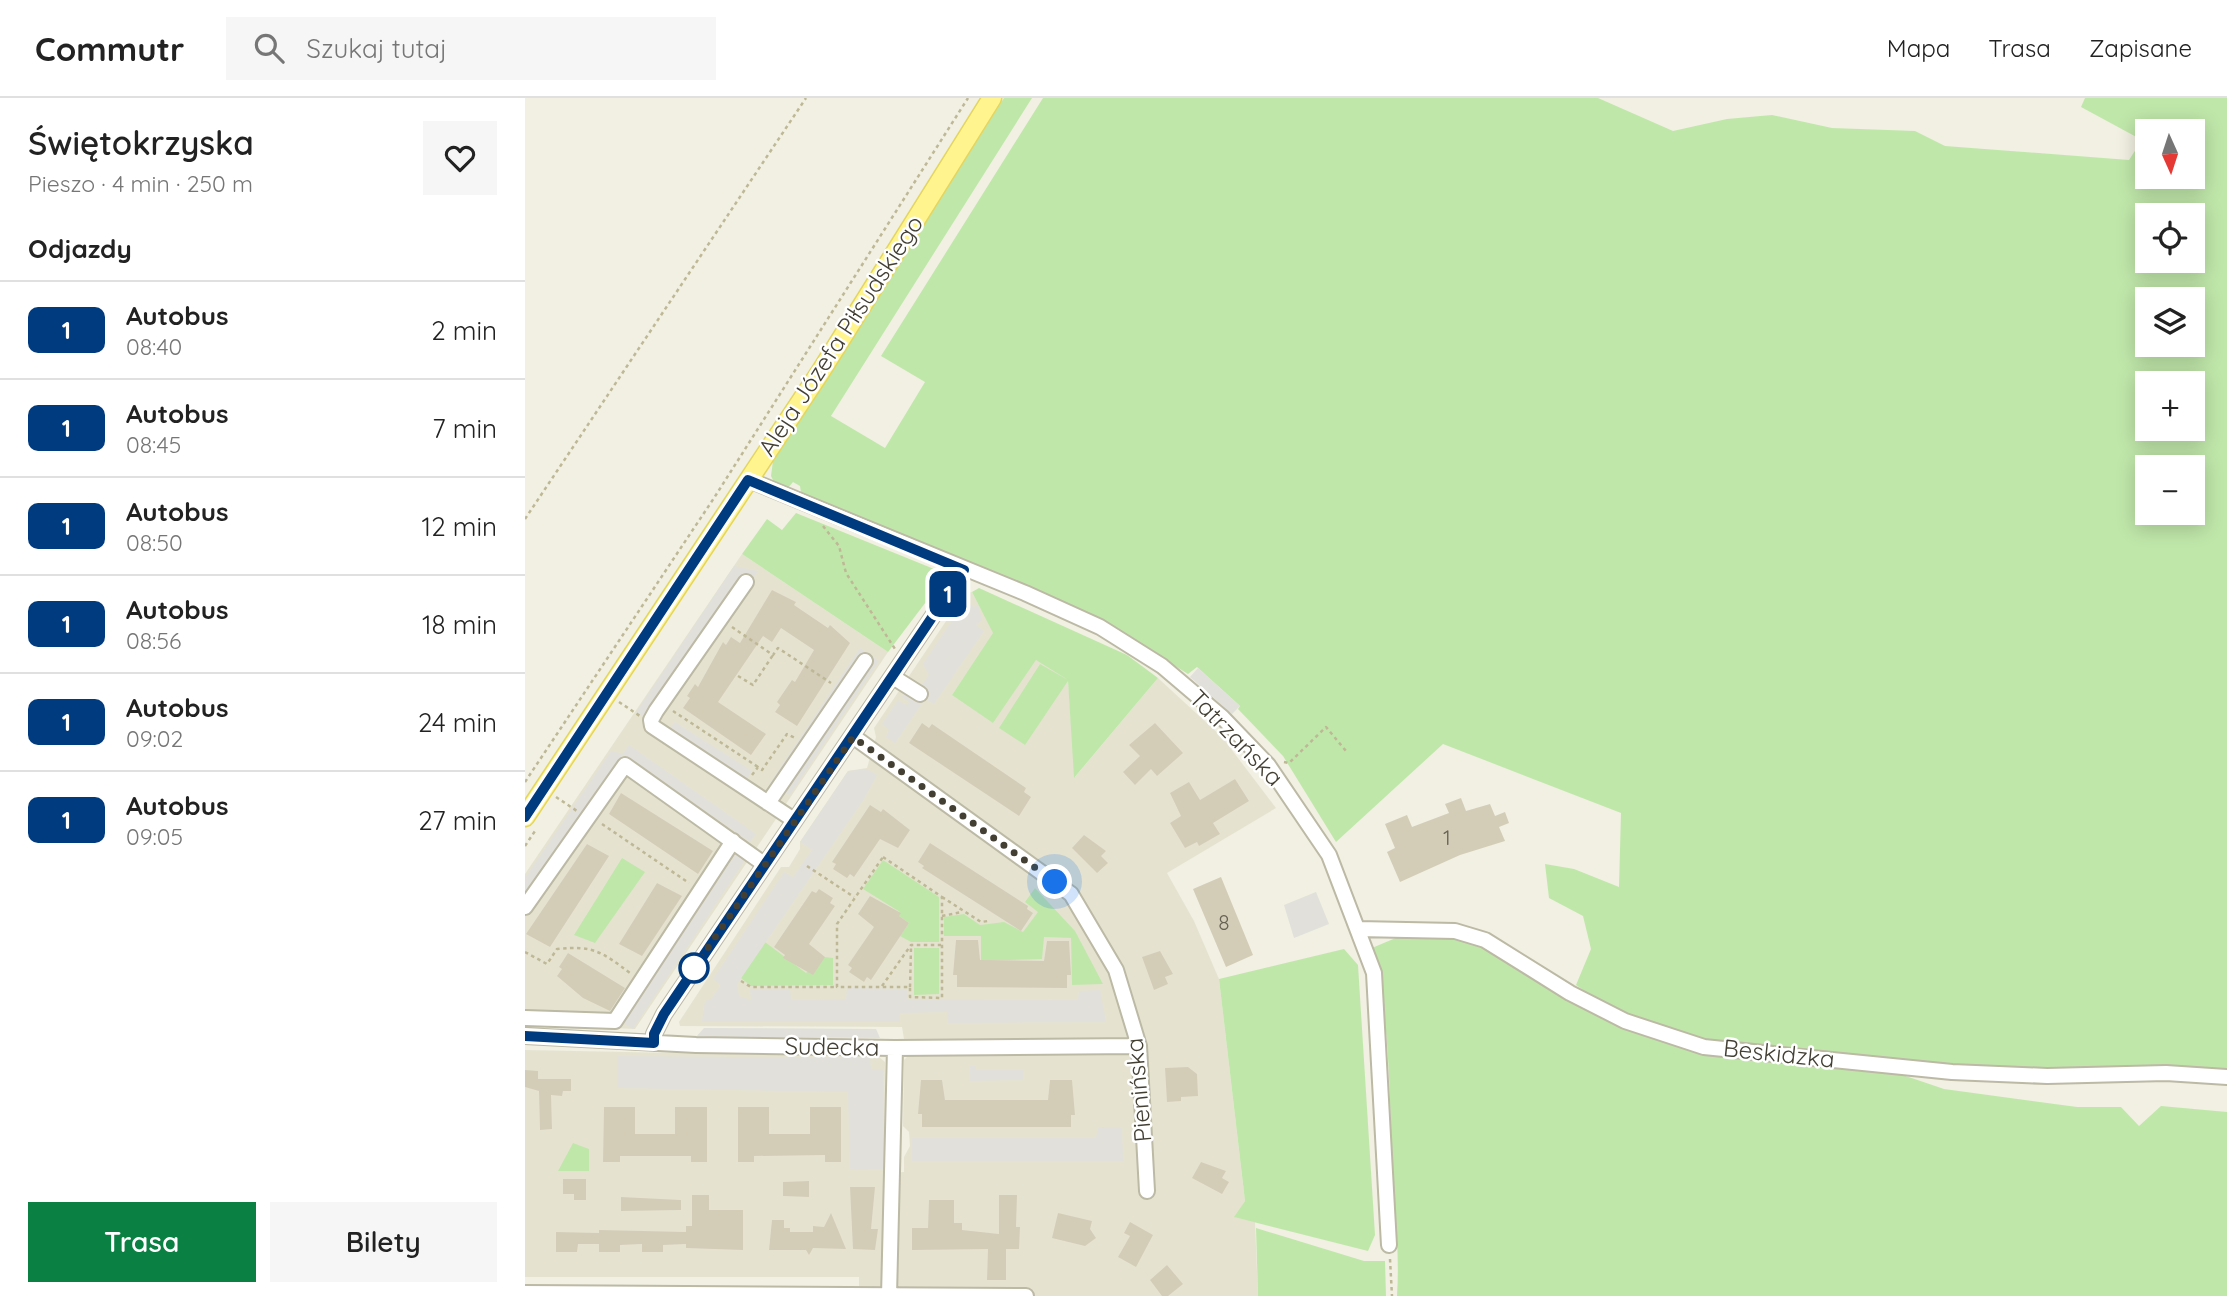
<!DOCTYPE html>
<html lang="pl">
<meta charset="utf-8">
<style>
:root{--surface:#fff;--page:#f6f6f6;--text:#222;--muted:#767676;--line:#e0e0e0;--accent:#0b8043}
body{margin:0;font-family:Quicksand,sans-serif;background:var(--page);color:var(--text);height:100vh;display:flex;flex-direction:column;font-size:26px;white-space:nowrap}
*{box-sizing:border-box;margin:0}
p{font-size:23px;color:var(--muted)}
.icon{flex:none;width:38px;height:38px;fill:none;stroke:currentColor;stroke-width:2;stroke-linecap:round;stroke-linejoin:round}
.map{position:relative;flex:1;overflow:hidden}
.panel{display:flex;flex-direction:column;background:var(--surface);width:525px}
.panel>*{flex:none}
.badge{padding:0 14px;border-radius:10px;font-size:24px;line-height:46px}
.needle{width:46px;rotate:177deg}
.fabs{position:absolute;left:1610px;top:21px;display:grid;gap:14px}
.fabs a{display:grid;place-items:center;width:70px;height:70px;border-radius:0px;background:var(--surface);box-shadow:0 4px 18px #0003;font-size:35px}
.you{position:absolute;width:35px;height:35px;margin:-18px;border:5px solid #fff;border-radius:50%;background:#1a73e8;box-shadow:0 0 0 10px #1a73e833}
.map>.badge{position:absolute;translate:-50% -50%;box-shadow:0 0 0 4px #fff}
h2{padding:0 28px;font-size:26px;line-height:63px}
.round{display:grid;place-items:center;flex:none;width:74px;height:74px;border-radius:0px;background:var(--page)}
.overview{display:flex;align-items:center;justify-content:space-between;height:119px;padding:0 28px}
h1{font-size:33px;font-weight:600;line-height:52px}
.action{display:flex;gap:14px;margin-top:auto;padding:14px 28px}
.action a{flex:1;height:80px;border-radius:0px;background:var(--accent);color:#fff;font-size:28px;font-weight:600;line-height:80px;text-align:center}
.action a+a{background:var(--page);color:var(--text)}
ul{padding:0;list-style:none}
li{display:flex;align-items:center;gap:21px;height:98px;padding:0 28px;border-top:2px solid var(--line)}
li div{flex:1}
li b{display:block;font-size:26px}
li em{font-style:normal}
li .badge{min-width:77px;font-weight:700;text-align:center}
header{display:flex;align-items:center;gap:42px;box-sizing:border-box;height:98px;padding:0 35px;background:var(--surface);border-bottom:2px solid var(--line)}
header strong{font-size:33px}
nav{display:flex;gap:38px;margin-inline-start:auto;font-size:24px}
.search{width:490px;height:63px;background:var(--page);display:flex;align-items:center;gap:18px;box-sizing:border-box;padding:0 24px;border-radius:0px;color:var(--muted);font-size:26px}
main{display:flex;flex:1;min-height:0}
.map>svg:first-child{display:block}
</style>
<header>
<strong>Commutr</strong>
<div class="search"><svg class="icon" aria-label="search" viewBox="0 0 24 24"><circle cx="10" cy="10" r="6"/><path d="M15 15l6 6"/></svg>Szukaj tutaj</div>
<nav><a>Mapa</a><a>Trasa</a><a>Zapisane</a></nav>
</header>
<main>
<section class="panel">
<div class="overview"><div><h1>Świętokrzyska</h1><p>Pieszo · 4 min · 250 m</p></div><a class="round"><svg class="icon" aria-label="heart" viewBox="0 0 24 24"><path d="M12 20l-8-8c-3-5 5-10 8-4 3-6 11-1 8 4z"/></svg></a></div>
<h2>Odjazdy</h2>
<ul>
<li><span class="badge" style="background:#003b80;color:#fff">1</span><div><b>Autobus</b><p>08:40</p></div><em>2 min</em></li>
<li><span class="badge" style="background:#003b80;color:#fff">1</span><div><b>Autobus</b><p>08:45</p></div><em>7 min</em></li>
<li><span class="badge" style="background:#003b80;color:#fff">1</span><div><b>Autobus</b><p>08:50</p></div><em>12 min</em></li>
<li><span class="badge" style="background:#003b80;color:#fff">1</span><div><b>Autobus</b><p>08:56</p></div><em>18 min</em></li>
<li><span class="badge" style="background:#003b80;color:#fff">1</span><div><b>Autobus</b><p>09:02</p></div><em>24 min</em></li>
<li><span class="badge" style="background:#003b80;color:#fff">1</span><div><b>Autobus</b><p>09:05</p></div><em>27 min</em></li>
</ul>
<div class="action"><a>Trasa</a><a>Bilety</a></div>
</section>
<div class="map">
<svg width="1702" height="1198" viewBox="0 0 1702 1198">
<rect width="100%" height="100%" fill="#f1f0e2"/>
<!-- residential -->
<path fill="#e5e3d0" d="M217,456L363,554L110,931L0,926V776Z
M447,494L469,535L427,597L511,561L543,582L550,679L633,580L697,639L751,710L642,775L669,823L694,881L720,1103L710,1119L730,1124L733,1198H334V1179H0V952L354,959L360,964L359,1075L379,1074V1059L385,1048L384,1034L378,1028L379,962L382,959L377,929L155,928L154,924L256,769H264L275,751V744L323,673L342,670L351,639L349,630L440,495Z"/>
<!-- green -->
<path fill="#c0e7aa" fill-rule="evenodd" d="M479,0H507L306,318L360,350L400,284L356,258L518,0H1073L1148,33L1202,21L1247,17L1307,30L1390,33L1420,48L1604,62L1617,42L1556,9L1560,0H1702V974L1512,973L1410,967L1182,944L1081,908L1051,887L1066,851L1058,818L1024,800L1020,766L1049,771L1094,789L1096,715L918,646L811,744L758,658L713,611L715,608L672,569L663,576L585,527L490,484L276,395L275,388L268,384L263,390L250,386L246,378L248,363ZM1622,33H1668V79H1622ZM1622,117H1668V163H1622ZM1622,201H1668V247H1622ZM1622,285H1668V331H1622ZM1622,369H1668V415H1622Z
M271,415L414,473L413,488L363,554L217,456L242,421L257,432Z
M454,490L602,557L633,580L549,680L543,583L500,647L474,630L515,566L543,582L511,562L468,625L427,597L468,535L447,494Z
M97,760L120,774L70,845L49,837Z
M358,762L414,799V844H386L375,838L384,825L374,818L375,814L338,791Z
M510,790L550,833L578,886L547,887L546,840L519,839L517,861L456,863V838H419V819L439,816L455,827L479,824L498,834L513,814L500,804Z
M911,837L949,843L1008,875L1181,953L1212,960L1366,973L1419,991L1552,1009H1596L1614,1028L1636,1008L1702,1014V1198H872C875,1151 869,1105 867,1058C864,990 865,917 847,850L873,839Z
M240,844L281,875L300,859L308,860V887L226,888L216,880Z
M389,850H414V896L389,897Z
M819,851L833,867L850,1137L843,1153L709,1119L720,1103L694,881Z
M48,1045L64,1051V1073H33Z
M731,1130L839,1163H860L861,1198H733Z"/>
<!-- parking -->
<path fill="#e1e0db" d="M209,468L233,473L130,626L111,614Z
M440,503L449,509L453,507L457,522L451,527L459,533L409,606L400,601L370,645L361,639L364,632L357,626L373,602L381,607L384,604L377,599L386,585L396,588L404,577L398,566Z
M335,550L354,563L265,697L245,685Z
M673,570L715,608L707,616L665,579Z
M150,624L227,673L220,684L143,632Z
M104,647L231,736L225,744L98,656L0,800V780L86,653L98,656Z
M342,671L352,677L339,701L212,886L214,898L226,902L225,891H265L266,902L321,901L322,890L382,891L383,901L553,902L554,893L575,892L581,924L423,925L422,914L375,915V924H177L180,903L186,901L196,887L188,881L259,774L268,779L287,752L275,744L323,673Z
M215,750L224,756L108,931L98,925Z
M791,794L804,826L769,840L759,807Z
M179,930L351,931L355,940L171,939Z
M92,958L345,960L346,971H358L359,1071L325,1072L323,994L92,990Z
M445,968H451V972H498V982L445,983Z
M573,1029H597L598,1063H387V1040H571Z"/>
<!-- building -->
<path fill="#d3cdb8" d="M247,492L271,504L269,507L303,530L305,527L325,545L272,628L250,614L255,607L252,604L267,582L270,584L289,552L256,530L247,544L238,538L193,604L241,636L226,657L158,610L165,600L162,598L170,586L173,589L198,544L201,547L206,539L215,545Z
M397,625L404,630L407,626L501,690L499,694L506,699L494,718L384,645Z
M630,625L658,655L632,678L626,671L610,687L598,674L615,658L604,647Z
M710,681L724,703L688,725L695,736L674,748L672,744L660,750L645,725L656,718L645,695L664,684L675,702Z
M96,695L188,753L173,776L84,716Z
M936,700L941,713L965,706L970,718L980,714L984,725L974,729L980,743L935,757L875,784L862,754L870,750L860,726L882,717L887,729L924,715L920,706Z
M345,707L356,714L358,711L385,732L373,750L355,741L329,779L325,776L322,780L308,771L311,766L307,764Z
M559,737L581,753L576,758L583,765L572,775L547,750Z
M405,745L503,808L502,811L508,815L496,833L397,770L399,768L393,764Z
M62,746L84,758L25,849L1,836Z
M696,779L728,857L701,869L668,791Z
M132,785L157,798L117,858L94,846Z
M294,791L308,800L305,805L310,808L284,846L300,859L288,877L258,860L260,857L249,849L287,793L291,795Z
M345,798L376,815L374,818L384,825L346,882L342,879L339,884L324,874L327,870L323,867L349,829L333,816Z
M431,842H453L455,862L519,863L522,843H544L546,877H542V890L432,889V877H428Z
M635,853L648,876L640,879L643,886L629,892L617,859Z
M43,855L100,890L85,913L58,900L32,878L37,871L34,869Z
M663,969L672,976L673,998L656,999V1003L642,1004L640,970Z
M0,972L13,973V981H46V993H38L37,998L26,997L27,1031L15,1032L14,993L0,989Z
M396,982H417L420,1002H523L525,982H547L550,1017H546V1029H397V1016H393Z
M79,1009H110V1036H150V1009H182V1064H166V1058H95V1064H78Z
M213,1009H244V1036H285V1009H316V1064H300V1057L229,1058V1064H213Z
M676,1064L701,1073L697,1080L704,1084L697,1096L667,1080Z
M38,1081H61V1102H49V1096H38Z
M284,1083V1099L258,1098V1084Z
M325,1089H350L346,1131H353L350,1152L328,1151Z
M167,1097H184V1112H218V1152L161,1150V1146L138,1147V1154H117V1146L95,1147V1154H74V1146H53L52,1154H31V1134L74,1135V1132L161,1134V1128H167Z
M474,1097H492L491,1129H495L494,1151H481V1182H462L463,1151L387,1152V1130H403L404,1102H429V1125H437V1132L474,1136Z
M96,1099L156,1102V1112L96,1113Z
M306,1115L321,1151L288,1150L284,1157L281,1152H244L247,1122H259V1130H265V1134H288V1128L299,1129Z
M533,1115L567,1123L565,1131L571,1140L560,1148L527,1140Z
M605,1124L628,1137L611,1169L593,1159L605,1138L599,1135Z
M642,1167L658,1186L643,1198H637L625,1182Z"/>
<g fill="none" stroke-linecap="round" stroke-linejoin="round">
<defs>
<path id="minor" d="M224,382L500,495L575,529L637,568L697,619L743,667L804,757L849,875L864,1147
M221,484L131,613L126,622L127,628L269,722
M368,579L395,596
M329,639L546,796L591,872L614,948L622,1093
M243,705L340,563
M0,809L100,667L239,766
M833,831L930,833L960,842L1045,895L1100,923L1179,949L1427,974L1522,978L1641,975L1702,979
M0,920L90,923L208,743
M0,938L171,947L370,950L614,948
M129,945V936L139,916L439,472
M0,1195L501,1198
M364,1198L370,950"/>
<path id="major" d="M0,719L296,273L467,0"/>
</defs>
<!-- minor casing -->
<use href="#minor" stroke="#bcb9a5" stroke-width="18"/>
<!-- major casing -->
<use href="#major" stroke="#e4d55e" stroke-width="21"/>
<!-- path -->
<path stroke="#beb896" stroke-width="2.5" stroke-dasharray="3.5 3.5" stroke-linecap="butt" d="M0,421L281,0
M298,428L314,448L321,475L370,551
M207,529L248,557L253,550L306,585
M213,578L228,587L248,557
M94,604L115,618
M148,613L233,669
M759,664L764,665L801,629L821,653
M227,677L233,669L237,672L262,636L270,640
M0,684L189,400L443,0
M31,699L52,713
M77,726L164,785
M0,748L10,733
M358,759L417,799V900L385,899V889H312V826Z
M282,768L329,799
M417,799L456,824L463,823
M417,818L437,814
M0,854L22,866L32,851C68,847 77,854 105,875
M216,883L226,889H312
M357,888L386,847H416
M385,889L386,850
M865,1161L867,1198"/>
<!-- minor -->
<use href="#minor" stroke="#fff" stroke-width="14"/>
<!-- major -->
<use href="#major" stroke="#fff48e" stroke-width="18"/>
</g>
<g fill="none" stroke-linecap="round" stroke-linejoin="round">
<defs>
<path id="line" d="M0,719L223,382L439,472L139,916L129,936V945L0,938"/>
</defs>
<!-- line casing -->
<use href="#line" stroke="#fff" stroke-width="16"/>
<!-- line -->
<use href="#line" stroke="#003b80" stroke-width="10"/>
<!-- walk -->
<path stroke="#433f33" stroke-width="7" stroke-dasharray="0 12.6" d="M169,870L328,639L530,784"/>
</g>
<!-- markers -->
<circle fill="#fff" stroke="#003b80" stroke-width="3.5" cx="169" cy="870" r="14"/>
<g text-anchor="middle" stroke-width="5" stroke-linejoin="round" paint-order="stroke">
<!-- number labels -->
<g font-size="21" fill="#676254">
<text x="922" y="747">1</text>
<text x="699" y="832">8</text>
</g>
<!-- street labels -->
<g font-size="24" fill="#433f33" stroke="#fff">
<text transform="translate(316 238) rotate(-57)" y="8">Aleja Józefa Piłsudskiego</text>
<text transform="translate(711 640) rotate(46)" y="8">Tatrzańska</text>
<text transform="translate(307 949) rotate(1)" y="8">Sudecka</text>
<text transform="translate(1254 956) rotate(6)" y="8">Beskidzka</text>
<text transform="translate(614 992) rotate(-95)" y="8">Pienińska</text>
</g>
</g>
</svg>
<div class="fabs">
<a><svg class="needle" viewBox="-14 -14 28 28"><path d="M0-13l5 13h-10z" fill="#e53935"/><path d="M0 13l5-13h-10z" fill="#767676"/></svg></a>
<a><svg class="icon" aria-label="locate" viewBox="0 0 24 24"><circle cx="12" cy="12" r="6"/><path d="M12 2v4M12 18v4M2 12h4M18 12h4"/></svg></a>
<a><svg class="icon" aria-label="layers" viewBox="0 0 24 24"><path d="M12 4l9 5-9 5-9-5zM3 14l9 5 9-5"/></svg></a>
<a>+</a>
<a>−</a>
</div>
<div class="you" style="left:530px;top:784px"></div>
<b class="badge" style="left:423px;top:496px;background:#003b80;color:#fff">1</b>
</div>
</main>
